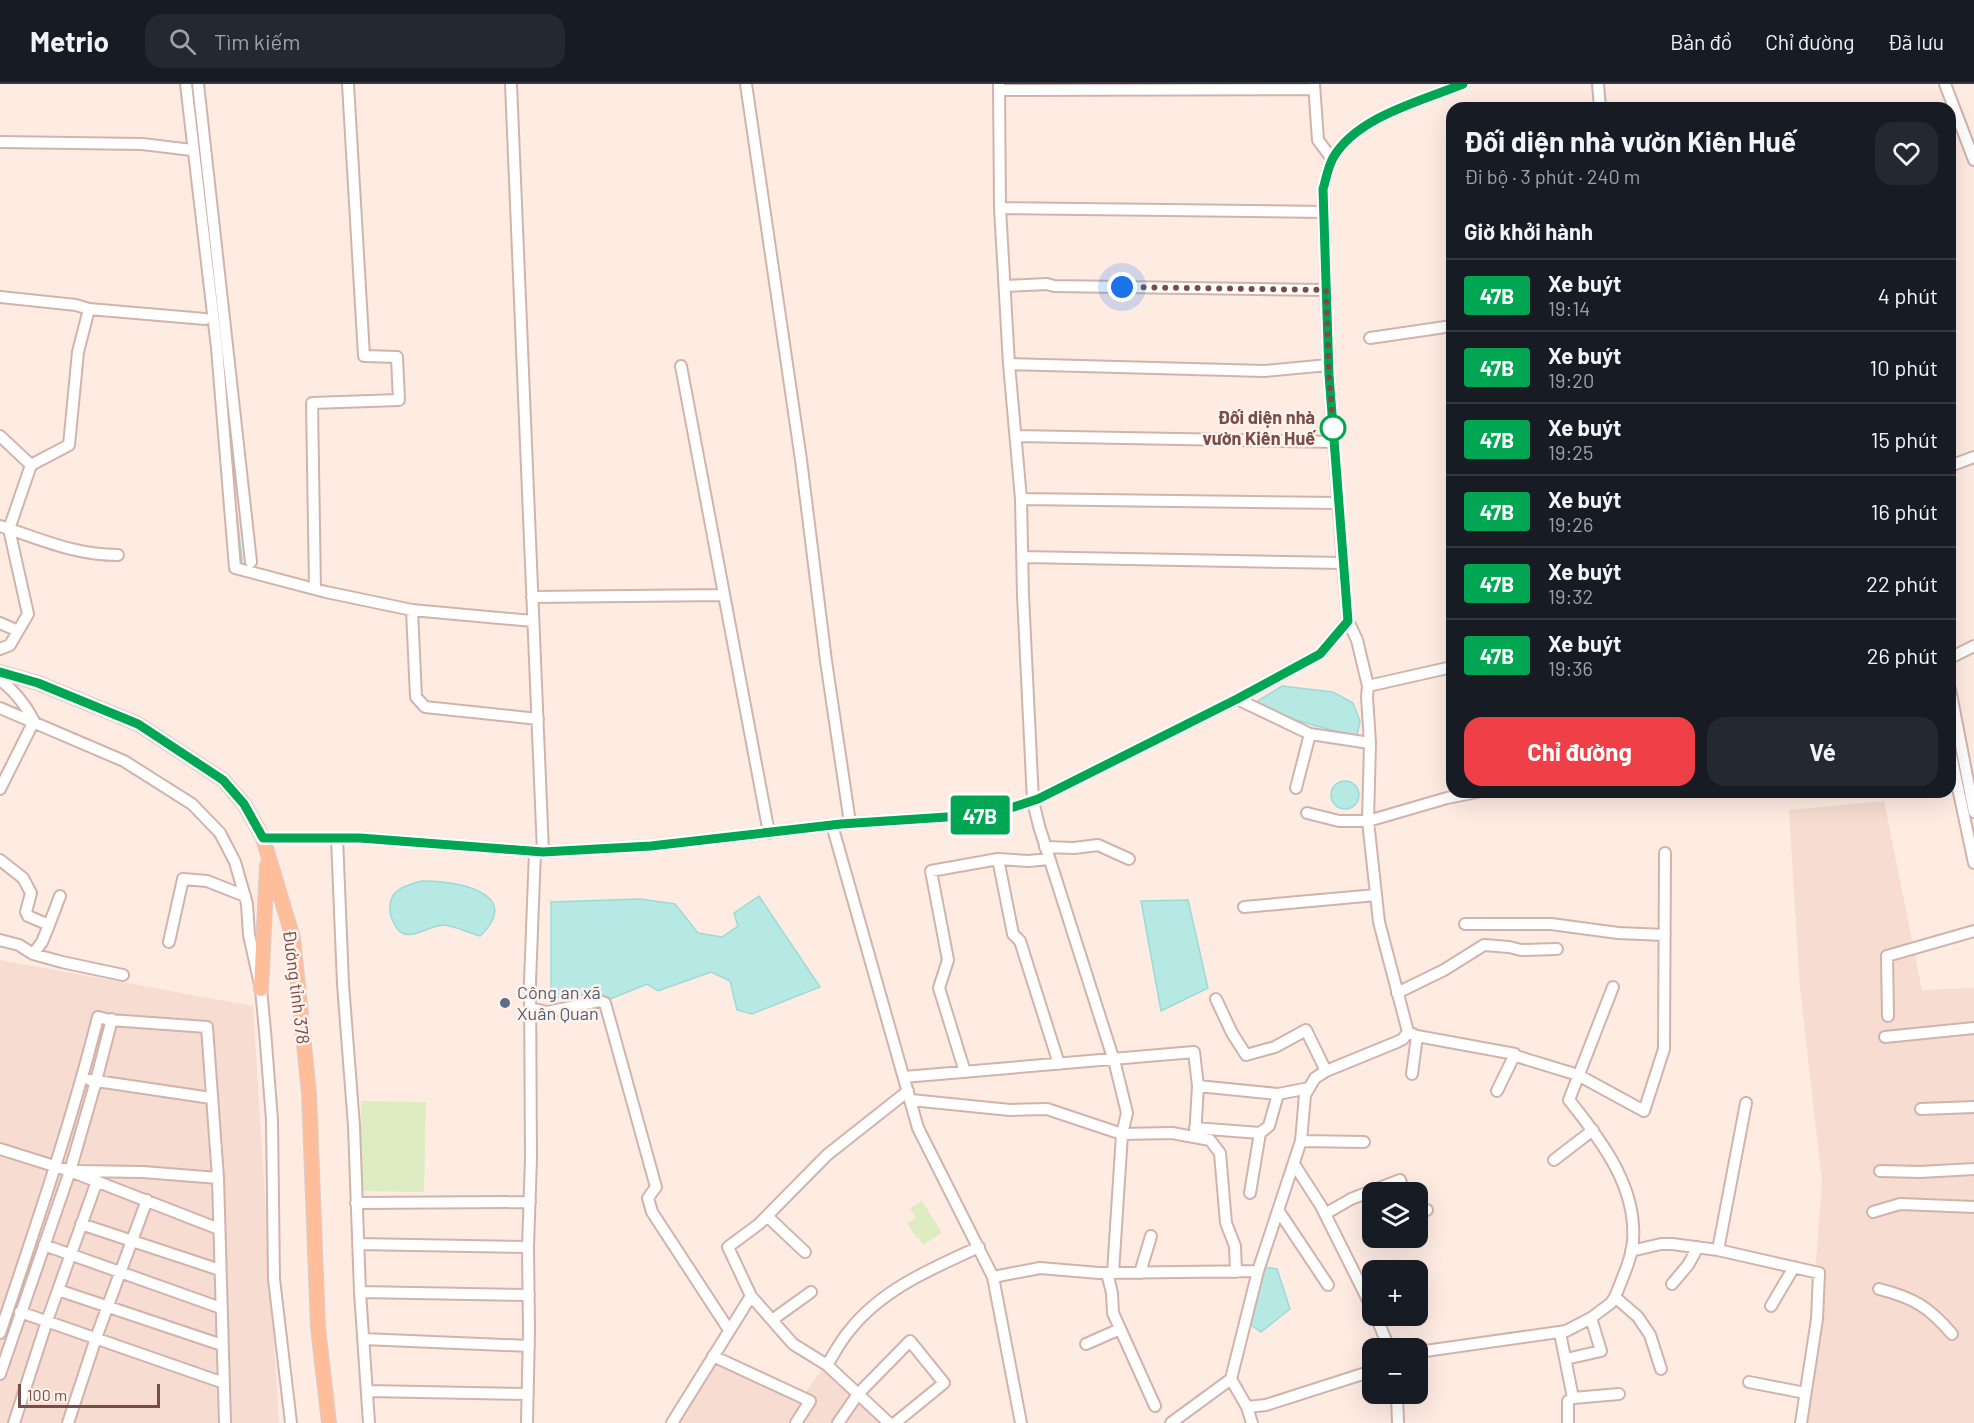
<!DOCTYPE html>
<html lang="vi">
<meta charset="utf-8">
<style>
:root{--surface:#171b24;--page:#242831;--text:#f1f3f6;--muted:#9ea1a6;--line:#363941;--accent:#f04047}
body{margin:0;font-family:Barlow,sans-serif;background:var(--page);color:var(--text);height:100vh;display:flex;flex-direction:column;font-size:22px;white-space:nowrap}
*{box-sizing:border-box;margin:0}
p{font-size:20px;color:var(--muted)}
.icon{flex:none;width:33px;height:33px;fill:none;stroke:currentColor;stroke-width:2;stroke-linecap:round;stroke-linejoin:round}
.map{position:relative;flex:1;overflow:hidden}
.sheet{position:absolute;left:1446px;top:18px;width:510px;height:696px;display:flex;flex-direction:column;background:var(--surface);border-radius:18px;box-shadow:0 6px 24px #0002}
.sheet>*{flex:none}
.badge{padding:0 12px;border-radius:4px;font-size:21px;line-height:39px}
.buttons{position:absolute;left:1362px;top:1098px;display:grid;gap:12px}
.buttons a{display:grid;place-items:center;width:66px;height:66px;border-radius:12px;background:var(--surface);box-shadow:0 6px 24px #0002;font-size:30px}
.scale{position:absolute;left:18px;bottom:15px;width:142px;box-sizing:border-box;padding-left:6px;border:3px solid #784c47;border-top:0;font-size:16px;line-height:21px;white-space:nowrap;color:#784c47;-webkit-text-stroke:4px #fff2eb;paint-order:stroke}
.you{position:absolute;width:30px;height:30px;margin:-15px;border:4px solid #fff;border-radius:50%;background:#1a73e8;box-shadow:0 0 0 9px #1a73e833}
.map>.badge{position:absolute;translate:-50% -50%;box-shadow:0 0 0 3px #fff}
h2{padding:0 18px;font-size:22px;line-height:54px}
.round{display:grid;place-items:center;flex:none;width:63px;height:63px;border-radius:18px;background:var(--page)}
.head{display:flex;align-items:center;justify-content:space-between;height:102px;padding:0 18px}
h1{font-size:28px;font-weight:700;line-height:45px}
.action{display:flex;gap:12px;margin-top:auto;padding:12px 18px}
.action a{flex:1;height:69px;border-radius:18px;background:var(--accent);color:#fff;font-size:24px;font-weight:700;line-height:69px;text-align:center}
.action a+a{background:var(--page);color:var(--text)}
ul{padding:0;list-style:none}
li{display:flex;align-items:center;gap:18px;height:72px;padding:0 18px;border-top:2px solid var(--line)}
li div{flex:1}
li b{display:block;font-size:22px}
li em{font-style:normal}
li .badge{min-width:66px;font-weight:700;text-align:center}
header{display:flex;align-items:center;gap:36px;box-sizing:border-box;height:84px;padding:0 30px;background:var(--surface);border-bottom:2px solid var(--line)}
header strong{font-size:28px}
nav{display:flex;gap:33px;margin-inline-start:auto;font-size:21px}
.search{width:420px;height:54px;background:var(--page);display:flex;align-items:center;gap:15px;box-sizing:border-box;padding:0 21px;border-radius:18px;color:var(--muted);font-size:22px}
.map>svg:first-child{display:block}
</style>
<header>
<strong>Metrio</strong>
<div class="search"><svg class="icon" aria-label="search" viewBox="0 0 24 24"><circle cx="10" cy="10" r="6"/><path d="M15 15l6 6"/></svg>Tìm kiếm</div>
<nav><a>Bản đồ</a><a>Chỉ đường</a><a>Đã lưu</a></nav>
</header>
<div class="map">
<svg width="1974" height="1339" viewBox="0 0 1974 1339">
<rect width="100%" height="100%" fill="#feece3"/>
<!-- residential -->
<path fill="#f6dcd1" d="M1884,717L1922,906L1974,904V1339H1797L1812,1231L1822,1097L1800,904L1789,726Z
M0,876L253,922L279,1339H0Z
M714,1275L801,1315L823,1284L885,1339H674Z"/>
<!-- green -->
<path fill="#deecc1" d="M361,1017L426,1018L424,1108L359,1107Z
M922,1117L942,1149L923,1161L919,1154L917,1155L907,1139L916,1134L910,1124Z"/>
<!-- water -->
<path fill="#b6e9e3" stroke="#9cdbd4" stroke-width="1.5" d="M1282,602L1333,608L1353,619L1360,637L1357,652C1320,643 1289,637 1256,618Z
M1331 711a14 14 0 1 1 28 0a14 14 0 1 1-28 0Z
M421,797C453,796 526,808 480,852C469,849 455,842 444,841C428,841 407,861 396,843C392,836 389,830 390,821C391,805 407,801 421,797Z
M759,812L820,903L752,930L737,926L730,897L711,888L658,907L647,900L608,916L598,910L551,914V818L640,815L675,820L698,849L722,853L738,842L734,829Z
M1188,816L1208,904L1161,927L1141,817Z
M1263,1183L1277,1185L1290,1225L1261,1248L1251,1241Z"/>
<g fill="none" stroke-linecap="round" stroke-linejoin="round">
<!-- stream -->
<path stroke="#9cdbd4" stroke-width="3" d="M191,0L193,12
M235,421L242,482"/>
<defs>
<path id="minor" d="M186,0L217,264L235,484L326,508L412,526L533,537
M198,0L251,478
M511,0L543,768
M746,0L801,376L826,577L850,739
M999,0L1000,124L1009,280L1021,415L1023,511L1033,717L1039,742L1115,980L1127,1029L1122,1050L1113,1189
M1314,0L1318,56L1332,75
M1598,0L1600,24
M1945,0L1974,76
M999,6L1314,5
M0,58L142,60L192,66
M1000,124L1324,128
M1005,202L1047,200L1054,202L1326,206
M0,213L76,221L89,225
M1370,254L1452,242
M1009,280L1265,287L1328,281
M681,282L769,749
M0,352L31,381
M1016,352L1334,358
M1950,382L1974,373
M1021,415L1339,419
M0,442C41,455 74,471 118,471
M1023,473L1343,479
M315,505L312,319L399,316L397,273L364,272L348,0
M532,513L724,511
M412,526L416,613L425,623L538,635
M0,539L18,547
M0,565L10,561L28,530L9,445L31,381L69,361L78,268L89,225L205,235
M1950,574L1974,562
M0,596C15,607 25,620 34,637L0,705
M1368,602L1452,583
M1950,605L1974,728
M0,624L124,677L192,720L220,749L235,778L247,820L249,851L261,905L265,947L272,1036L274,1195L291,1339
M1370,659L1367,613L1368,602L1357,556L1348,537L1343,479L1329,291L1323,105C1326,95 1328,83 1333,74C1356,33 1421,17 1463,0
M1950,666L1974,779
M1296,704L1310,650
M1307,729L1339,737H1368L1447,714L1477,708
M832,741L918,1044L993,1193L1021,1339
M263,754H360L543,768L651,762L841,740L992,730L1038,715L1237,615L1320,570L1348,537
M337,754L343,900L354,1042L360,1208L369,1339
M1045,763L1074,764L1098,761L1129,775
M998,775L1013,850L1020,857L1059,980
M0,776L23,794L31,809L26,828L28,832L49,841L42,858L33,870L62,878L123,891
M1244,823L1376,811
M1465,840H1551L1618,849L1665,851
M49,841L60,812
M0,856L19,861L33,870
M169,858L183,795L207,797L245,812
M1397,909L1444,886L1484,861L1509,863L1521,866L1557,865
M1216,915L1232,949L1246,971L1275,963L1306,946L1326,987
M530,924L547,928L599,917L605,919L656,1103L648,1114L652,1128L729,1246
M1888,932L1887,872L1974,847
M1408,948L1417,952L1515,970L1516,972L1578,991L1644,1027L1664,965L1665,769
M1885,953L1974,944
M965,988L939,904L948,876L931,787L998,775L1029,777L1049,775
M1412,990L1417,952
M904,993L1194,968L1198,1002L1195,1053
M90,996L211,1014
M1198,1002L1278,1010L1309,1004
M1497,1007L1515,970
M911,1016L1010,1026L1047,1025L1122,1050L1172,1049L1210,1056L1220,1069L1226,1139L1235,1162L1236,1188
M1921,1025L1974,1023
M1195,1044L1260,1049
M1301,1057L1364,1058
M0,1065L70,1087L219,1145
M1554,1076L1593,1046
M1294,1080L1321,1122L1372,1224
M78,1087L143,1088L218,1094
M1880,1087L1920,1088L1974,1085
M1250,1109L1260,1049L1269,1042L1278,1010
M356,1119L530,1118
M1278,1126L1328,1201
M1418,1126H1427
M1873,1128L1900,1120L1974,1123
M1325,1130L1351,1115L1400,1096L1404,1108
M767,1132L805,1168
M81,1140L220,1186
M358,1160L528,1163
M44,1161L221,1224
M1718,1166L1746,1019
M1631,1167L1661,1160H1672L1718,1166L1819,1189L1817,1235L1801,1339
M1107,1189L1112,1209L1113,1229L1155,1322
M1140,1189L1151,1152
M993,1193L1040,1184L1099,1189L1258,1187
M1672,1200L1688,1181L1698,1163
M1879,1205C1914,1214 1929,1223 1952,1250
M58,1206L222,1261
M360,1208L529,1211
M1615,1213L1638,1233L1650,1251L1661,1285
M1771,1222L1794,1183
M20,1228L224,1299
M1376,1232L1389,1264
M772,1236L811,1208
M0,1249C35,1145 71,1040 98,933L110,936L207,943L218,1094L225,1339
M1560,1249L1573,1314L1619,1310
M363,1255L529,1262
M1086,1260L1120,1245
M1418,1268L1566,1247L1591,1234L1611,1219L1615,1213C1621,1197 1629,1181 1632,1165C1641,1108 1602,1057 1569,1016L1613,903
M713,1272L810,1317L796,1339
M1566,1275L1601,1267L1591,1234
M827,1281L793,1260L751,1212L728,1163L759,1140L827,1071L908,1007
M0,1290L70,1087L96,997L112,935
M1231,1295L1247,1323L1266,1321L1372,1287
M1749,1298L1805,1309
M367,1307L528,1310
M1397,1310L1398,1339
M1247,1323L1252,1339
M14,1339L47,1237L97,1097
M68,1339L96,1254L147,1116
M527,1339L529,1246L528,1163L531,1074L530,898L535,767
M672,1339L751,1212
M838,1339L858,1310L910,1257L944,1299L895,1339
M889,1339L827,1281C834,1270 841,1256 850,1246C882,1205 933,1184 979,1163
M1171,1339L1231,1295L1258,1187L1301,1057L1305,1011L1315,994L1326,987L1397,958L1403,955L1408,948L1379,838L1368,737L1370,659L1310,650L1237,615
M1568,1339V1317L1573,1314"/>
<path id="major" d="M0,588L38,599L138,640L223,696L244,720L263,754L293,854L309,1009L318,1244L329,1339
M261,905L267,781"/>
</defs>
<!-- minor casing -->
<use href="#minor" stroke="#d2b3ab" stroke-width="14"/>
<!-- major casing -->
<use href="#major" stroke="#d9cdcb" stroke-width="16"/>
<!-- minor -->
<use href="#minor" stroke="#fff" stroke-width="10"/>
<!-- major -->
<use href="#major" stroke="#ffbe99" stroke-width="14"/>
</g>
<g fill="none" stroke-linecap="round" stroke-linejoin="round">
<defs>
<path id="line" d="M0,588L38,599L138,640L223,696L244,720L263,754H360L543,768L651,762L841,740L992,730L1038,715L1237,615L1320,570L1348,537L1329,291L1323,105C1326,95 1328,83 1333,74C1356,33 1421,17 1463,0"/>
</defs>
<!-- line casing -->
<use href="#line" stroke="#fff" stroke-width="14"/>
<!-- line -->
<use href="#line" stroke="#00a651" stroke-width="9"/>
<!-- walk -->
<path stroke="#784c47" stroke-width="6" stroke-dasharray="0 10.8" d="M1122,203L1326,206L1329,291L1333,344"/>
</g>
<!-- markers -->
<circle fill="#fff" stroke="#00a651" stroke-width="3" cx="1333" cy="344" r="12"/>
<circle fill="#5c6f8a" stroke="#fff2eb" stroke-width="2" cx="505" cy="919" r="6"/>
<g text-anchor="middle" stroke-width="5" stroke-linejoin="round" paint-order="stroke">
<!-- stop labels -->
<g font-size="18" font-weight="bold" fill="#784c47" stroke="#fff2eb" text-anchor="end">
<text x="1315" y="340">Đối diện nhà<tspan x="1315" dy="21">vườn Kiên Huế</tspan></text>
</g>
<!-- street labels -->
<g font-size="18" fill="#784c47" stroke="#fff2eb">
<text transform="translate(296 903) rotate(83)" y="6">Đường tỉnh 378</text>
</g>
<!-- service labels -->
<g font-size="18" fill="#4e5e75" stroke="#fff2eb" text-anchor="start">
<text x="517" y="915">Công an xã<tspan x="517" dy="21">Xuân Quan</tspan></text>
</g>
</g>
</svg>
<div class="buttons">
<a><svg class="icon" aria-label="layers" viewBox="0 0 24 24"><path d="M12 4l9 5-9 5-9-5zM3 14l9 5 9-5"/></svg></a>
<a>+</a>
<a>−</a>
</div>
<div class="scale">100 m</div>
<div class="you" style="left:1122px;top:203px"></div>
<b class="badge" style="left:980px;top:731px;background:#00a651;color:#fff">47B</b>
<section class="sheet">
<div class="head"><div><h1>Đối diện nhà vườn Kiên Huế</h1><p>Đi bộ · 3 phút · 240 m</p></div><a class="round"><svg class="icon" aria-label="heart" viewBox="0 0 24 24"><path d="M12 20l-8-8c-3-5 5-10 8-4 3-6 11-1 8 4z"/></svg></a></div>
<h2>Giờ khởi hành</h2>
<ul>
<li><span class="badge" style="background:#00a651;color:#fff">47B</span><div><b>Xe buýt</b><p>19:14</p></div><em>4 phút</em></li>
<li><span class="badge" style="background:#00a651;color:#fff">47B</span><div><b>Xe buýt</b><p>19:20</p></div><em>10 phút</em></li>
<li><span class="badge" style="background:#00a651;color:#fff">47B</span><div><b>Xe buýt</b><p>19:25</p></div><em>15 phút</em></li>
<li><span class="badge" style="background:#00a651;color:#fff">47B</span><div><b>Xe buýt</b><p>19:26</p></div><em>16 phút</em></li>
<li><span class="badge" style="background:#00a651;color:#fff">47B</span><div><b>Xe buýt</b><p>19:32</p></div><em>22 phút</em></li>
<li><span class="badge" style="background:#00a651;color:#fff">47B</span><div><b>Xe buýt</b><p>19:36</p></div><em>26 phút</em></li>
</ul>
<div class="action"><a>Chỉ đường</a><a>Vé</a></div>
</section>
</div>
